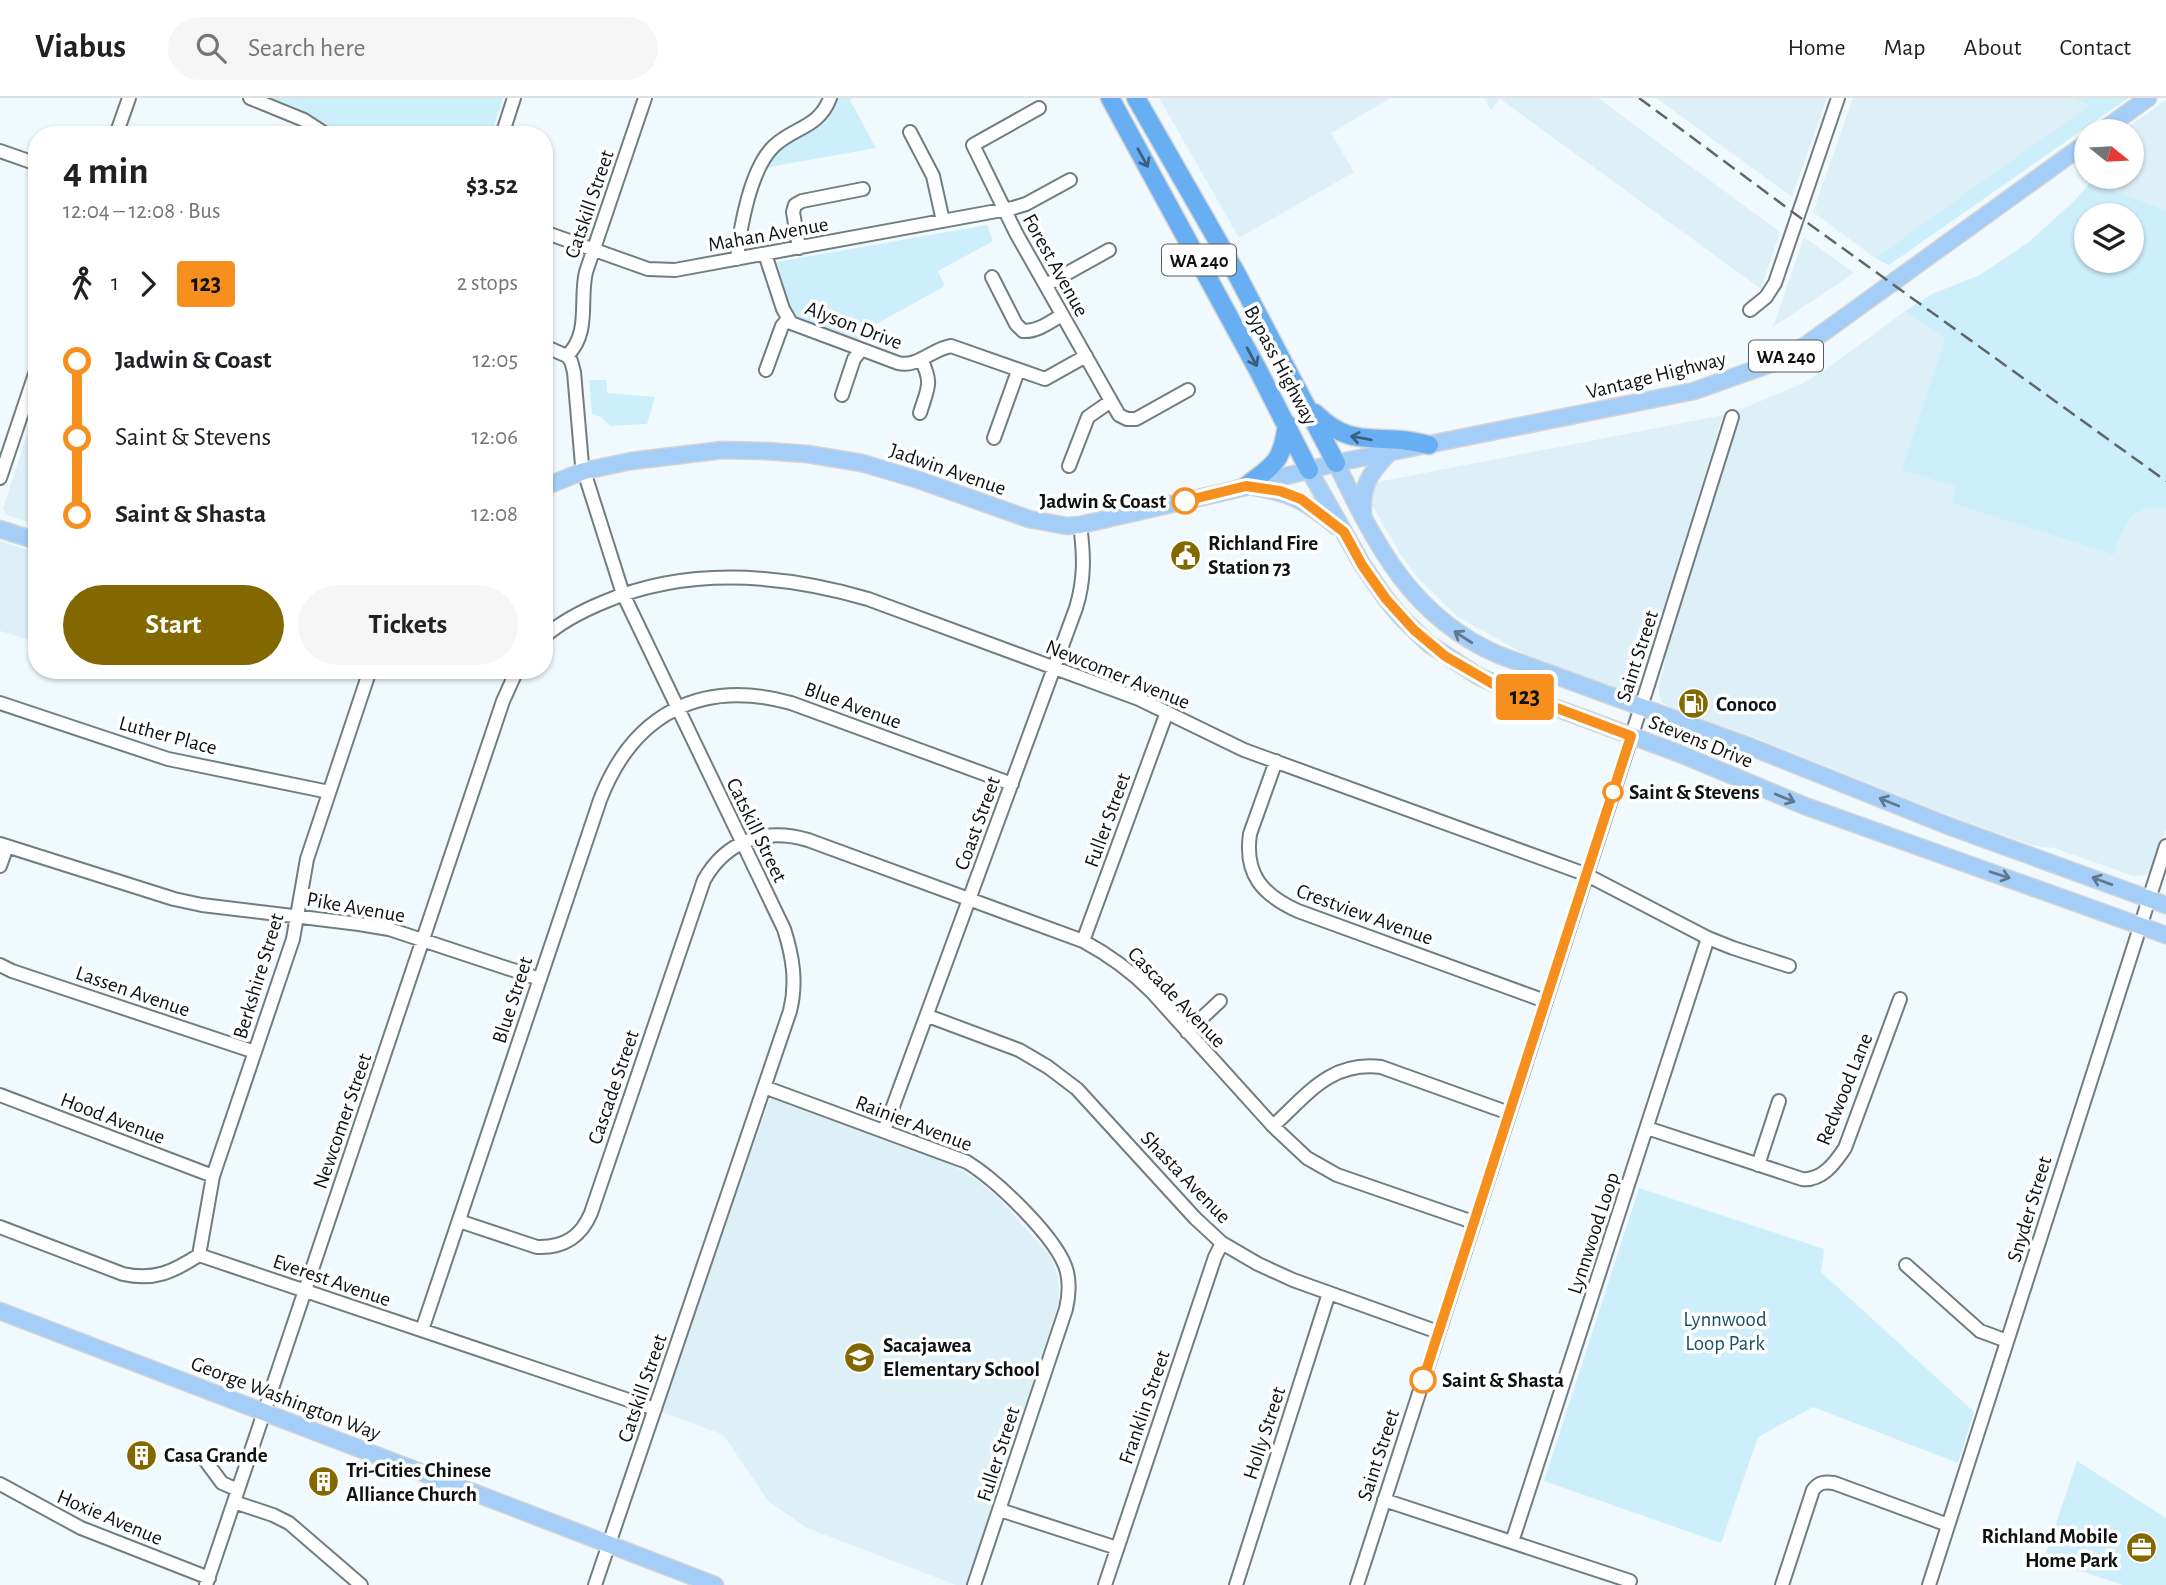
<!DOCTYPE html>
<meta charset="utf-8">
<style>
:root{--surface:#fff;--page:#f6f6f6;--text:#202124;--muted:#757577;--line:#e0e0e0;--accent:#836800}
body{margin:0;font-family:"Alegreya Sans",sans-serif;background:var(--page);color:var(--text);height:100vh;display:flex;flex-direction:column;font-size:26px;white-space:nowrap}
*{box-sizing:border-box;margin:0}
p{font-size:23px;color:var(--muted)}
.icon{flex:none;width:38px;height:38px;fill:none;stroke:currentColor;stroke-width:2;stroke-linecap:round;stroke-linejoin:round}
.map{position:relative;flex:1;overflow:hidden}
.details{position:absolute;left:28px;top:28px;width:525px;height:553px;display:flex;flex-direction:column;background:var(--surface);border-radius:28px;box-shadow:0 2px 5px #0004}
.details>*{flex:none}
.badge{padding:0 14px;border-radius:5px;font-size:24px;line-height:46px}
.needle{width:46px;rotate:108deg}
.tools{position:absolute;left:2074px;top:21px;display:grid;gap:14px}
.tools a{display:grid;place-items:center;width:70px;height:70px;border-radius:50%;background:var(--surface);box-shadow:0 2px 5px #0004;font-size:35px}
.map>.badge{position:absolute;translate:-50% -50%;box-shadow:0 0 0 4px #fff}
.legs{display:flex;align-items:center;gap:10px;height:77px;padding:0 35px;font-size:23px}
.legs p{margin-inline-start:auto}
.head{display:flex;align-items:center;justify-content:space-between;height:119px;padding:0 35px}
h1{font-size:38px;font-weight:600;line-height:52px}
.button{display:flex;gap:14px;margin-top:auto;padding:14px 35px}
.button a{flex:1;height:80px;border-radius:42px;background:var(--accent);color:#fff;font-size:28px;font-weight:600;line-height:80px;text-align:center}
.button a+a{background:var(--page);color:var(--text)}
ul{padding:0 35px;list-style:none}
li{display:flex;align-items:center;gap:24px;height:77px;font-size:26px}
li i{display:grid;place-items:center;width:10px;height:100%;margin:0 9px;background:currentColor}
li i::after{content:'';width:18px;height:18px;margin:-9px;border:5px solid;border-radius:50%;background:var(--surface)}
li p{margin-inline-start:auto}
li:first-child i{background:linear-gradient(#0000 50%,currentColor 0)}
li:last-child i{background:linear-gradient(currentColor 50%,#0000 0)}
header{display:flex;align-items:center;gap:42px;box-sizing:border-box;height:98px;padding:0 35px;background:var(--surface);border-bottom:2px solid var(--line)}
header strong{font-size:33px}
nav{display:flex;gap:38px;margin-inline-start:auto;font-size:24px}
.search{width:490px;height:63px;background:var(--page);display:flex;align-items:center;gap:18px;box-sizing:border-box;padding:0 24px;border-radius:38px;color:var(--muted);font-size:26px}
.map>svg:first-child{display:block}
</style>
<header>
<strong>Viabus</strong>
<div class="search"><svg class="icon" aria-label="search" viewBox="0 0 24 24"><circle cx="10" cy="10" r="6"/><path d="M15 15l6 6"/></svg>Search here</div>
<nav><a>Home</a><a>Map</a><a>About</a><a>Contact</a></nav>
</header>
<div class="map">
<svg width="2166" height="1487" viewBox="0 0 2166 1487">
<rect width="100%" height="100%" fill="#f0fafe"/>
<!-- built -->
<path fill="#def0f7" d="M1159,0H1391L1331,35L1354,74L1239,140Z
M1484,0H1598L1780,134L1761,191L1500,1L1491,12Z
M1656,0H1827L1792,99Z
M1853,0H2072L2091,7L1875,160L1813,114Z
M2166,2V112L2109,91L2111,79H2132V33H2122Z
M1804,139L1854,175L1773,229Z
M1905,213L1945,240L1901,372L1956,389L1951,405L2114,457L2123,431L2131,420L2142,410L2157,409L2166,411V731L2154,766L2147,777L2133,778L2054,750L2035,748L1992,733L1940,714L1754,639L1671,610L1662,604L1659,595V586L1664,568L1668,540L1739,312L1803,285L1832,267Z
M1723,317L1657,533L1649,548L1639,581L1631,589L1617,590L1532,560L1458,519L1418,480L1399,454L1367,398L1369,387L1383,383Z
M27,336L37,340V427L7,417L3,411Z
M0,443L37,455V523L30,542L0,533Z
M770,1000L946,1064L975,1080L998,1100L1049,1156L1058,1177L1059,1204L966,1487H956L807,1430L769,1404L724,1338L719,1335L661,1314Z"/>
<!-- green -->
<path fill="#cdeefb" fill-rule="evenodd" d="M271,0H503L491,37H342L301,13Z
M838,0H853L850,2L876,50L764,70C770,63 775,55 783,49C810,30 825,38 838,0Z
M2072,0H2128L1889,167L1875,160L2090,7Z
M2095,79H2111L2109,91L2166,112V411C2131,403 2123,430 2114,457L1951,405L1956,389L1901,372L1945,240L1905,213L1932,196L1980,177L2029,144L2075,102ZM2086,117H2132V163H2086Z
M987,127L993,143L938,173L945,188L860,235L861,241L857,243L792,220L777,164Z
M589,282H606L607,295L655,299L647,326L610,328L601,319L592,316Z
M1639,1090L1824,1151L1821,1174L1974,1314L1958,1365L1813,1309L1758,1339L1721,1445L1544,1383Z
M2077,1363L2166,1420V1487H2123L2044,1461Z"/>
<g fill="none" stroke-linecap="round" stroke-linejoin="round">
<defs>
<path id="minor" d="M250,0L304,22L327,37
M1039,10L973,47L1016,135L1119,317L1127,321H1136L1188,292
M910,34L933,78L943,123
M116,37L129,0
M502,37L514,0
M0,53L37,66
M544,134L648,171L675,172L1013,110L1026,106L1070,82
M799,150L793,114L795,107L802,103L863,91
M765,156L783,211L791,225L898,265C917,270 932,251 951,248L1045,281L1086,258
M737,161C740,130 750,71 774,48C794,29 819,30 830,0
M992,179L1016,226L1023,233C1037,234 1050,224 1062,217
M1046,187L1109,152
M1750,212L1766,199L1775,185L1838,0
M544,248L567,258
M567,258L571,263L574,274L582,367L623,496L784,831C793,859 797,885 790,913L595,1487
M567,258C591,234 579,203 586,174L645,0
M766,272L782,228L788,221
M842,297L854,261L861,252
M920,315C928,289 933,286 921,261
M994,340L1018,273
M1069,368L1088,319L1111,303
M0,380L37,270
M544,539C562,523 582,513 604,504C689,468 782,476 868,501L1139,601L1244,652L1585,776L1708,840L1733,850L1789,868
M0,605L168,661L329,694
M1276,663L1250,736C1244,777 1263,797 1298,813L1545,903
M0,746L174,801L202,807L359,826L389,831L540,881
M0,768L7,748
M1083,843L1167,614
M0,867L12,873L255,954
M928,918L1019,952L1048,969L1077,991L1195,1120L1222,1145L1258,1166L1293,1182L1438,1234
M1187,934L1220,903
M764,989L967,1064C996,1082 1059,1141 1067,1174C1070,1187 1069,1198 1066,1211L974,1487
M0,997L213,1078
M1273,1028C1307,997 1330,963 1381,969L1509,1015
M1647,1030L1802,1081C1822,1083 1835,1065 1845,1050L1900,901
M884,1033L1076,510C1085,481 1084,456 1080,427
M1758,1067L1779,1003
M459,1123L537,1149C564,1150 581,1139 591,1115L704,782C726,743 765,729 808,742L1083,843C1109,857 1130,872 1151,893L1273,1028L1307,1060L1337,1077L1473,1124
M0,1129L123,1176C154,1183 173,1174 199,1157L655,1311
M199,1157L213,1078L293,841L307,761L370,572
M1906,1167L1980,1233L2007,1243
M422,1232L600,702C633,616 701,580 791,605L1012,686
M205,1362L222,1385L238,1392
M0,1386L81,1430L209,1480
M1384,1402L1630,1483
M234,1404L273,1417L289,1425L361,1487
M1000,1412L1117,1450
M1512,1444L1708,840
M206,1487L503,603L517,572
M1105,1487L1215,1159L1222,1145
M1236,1487L1329,1195
M1357,1487L1648,587L1732,319
M1782,1487L1813,1392C1819,1384 1824,1384 1834,1385L1948,1427
M1929,1487L2166,748"/>
<path id="major" d="M2102,33L2148,0
M1336,365C1376,447 1411,519 1499,557L1751,649L1946,727L2166,807
M1309,372L1362,466L1386,501L1401,519L1429,546L1478,578L1518,596L1678,655L1805,708L2166,837
M544,389L584,373L631,363L723,352L765,353L807,356L862,365L919,382L1029,421L1067,428L1080,427L1229,393L1336,365L1694,293L1773,265L1806,247L2086,45
M1254,389C1293,396 1305,403 1336,428
M1363,416C1361,388 1370,375 1388,356
M0,431L37,443
M0,1213L715,1487"/>
<path id="highway" d="M1110,0L1258,272L1309,372
M1136,0L1235,173L1336,365
M1315,315C1345,345 1364,339 1402,342C1411,343 1420,345 1429,347
M1246,388C1275,366 1282,364 1287,326"/>
</defs>
<!-- minor casing -->
<use href="#minor" stroke="#737d80" stroke-width="16"/>
<!-- major casing -->
<use href="#major" stroke="#d4d4d5" stroke-width="19"/>
<!-- highway casing -->
<use href="#highway" stroke="#d4d4d5" stroke-width="21"/>
<!-- minor -->
<use href="#minor" stroke="#fff" stroke-width="12"/>
<!-- major -->
<use href="#major" stroke="#a4cef7" stroke-width="16"/>
<!-- highway -->
<use href="#highway" stroke="#68aef2" stroke-width="18"/>
<!-- rail -->
<path stroke="#606668" stroke-width="2.5" stroke-dasharray="14 7" stroke-linecap="butt" d="M1639,0L1798,118L2166,383"/>
</g>
<!-- one-way arrows -->
<defs><path id="oneway-shaft" d="M-6 0H5M1.5-3L5.5 0L1.5 3" fill="none" stroke-width="1.6" stroke-linecap="round" stroke-linejoin="round" transform="scale(1.75)"/></defs>
<g stroke="#3b6082">
<use href="#oneway-shaft" transform="translate(1143 60) rotate(61)"/>
<use href="#oneway-shaft" transform="translate(1252 259) rotate(62)"/>
<use href="#oneway-shaft" transform="translate(1361 340) rotate(-170)"/>
</g>
<g stroke="#607990">
<use href="#oneway-shaft" transform="translate(1463 539) rotate(-147)"/>
<use href="#oneway-shaft" transform="translate(1785 700) rotate(22)"/>
<use href="#oneway-shaft" transform="translate(1889 704) rotate(-158)"/>
<use href="#oneway-shaft" transform="translate(2000 777) rotate(18)"/>
<use href="#oneway-shaft" transform="translate(2102 783) rotate(-160)"/>
</g>
<g fill="none" stroke-linecap="round" stroke-linejoin="round">
<defs>
<path id="line-1" d="M1185,403L1246,388L1280,393L1301,401L1344,434L1362,467L1386,501L1414,532L1445,558L1493,586L1631,638L1423,1282"/>
</defs>
<!-- line-1 casing -->
<use href="#line-1" stroke="#fff" stroke-width="16"/>
<!-- line-1 -->
<use href="#line-1" stroke="#f78f1e" stroke-width="10"/>
</g>
<!-- icons -->
<defs>
<symbol id="civic-disc" viewBox="-11 -11 22 22"><circle r="9.5" fill="#836800" stroke="#fff"/><path d="M-.6-6.5H3V-4.5H.6V-3L4-1V1h2V6H-6V1h2V-1L-.6-3ZM-1.2 2.5V6h2.4V2.5Z" fill="#fff"/></symbol>
<symbol id="fuel-disc" viewBox="-11 -11 22 22"><circle r="9.5" fill="#836800" stroke="#fff"/><path d="M-5.5-6h7V0h2V4h1.3V-2.5L3-4.5l.8-.8L6-3V5H2.5V1h-1V6h-7ZM-4.2-4.7v3.2H.2V-4.7Z" fill="#fff"/></symbol>
<symbol id="school-disc" viewBox="-11 -11 22 22"><circle r="9.5" fill="#836800" stroke="#fff"/><path d="M0-5L7-2L0 1L-7-2ZM-4 1L0 2.5L4 1V4Q0 6-4 4Z" fill="#fff"/></symbol>
<symbol id="building-disc" viewBox="-11 -11 22 22"><circle r="9.5" fill="#836800" stroke="#fff"/><path d="M-4-6H4V6H1V3H-1V6H-4ZM-2.5-4.3h1.7v1.8h-1.7ZM.8-4.3h1.7v1.8H.8ZM-2.5-1h1.7V.8h-1.7ZM.8-1h1.7V.8H.8Z" fill="#fff"/></symbol>
<symbol id="office-disc" viewBox="-11 -11 22 22"><circle r="9.5" fill="#836800" stroke="#fff"/><path d="M-6-3h4V-5.5h4V-3h4V5H-6ZM-1-4.5V-3h2v-1.5ZM-6 0V1H6V0Z" fill="#fff"/></symbol>
</defs>
<g fill-rule="evenodd">
<use href="#civic-disc" x="1168" y="440" width="35" height="35"/>
<use href="#fuel-disc" x="1676" y="588" width="35" height="35"/>
<use href="#school-disc" x="842" y="1242" width="35" height="35"/>
<use href="#building-disc" x="124" y="1340" width="35" height="35"/>
<use href="#building-disc" x="306" y="1366" width="35" height="35"/>
<use href="#office-disc" x="2124" y="1432" width="35" height="35"/>
</g>
<!-- markers -->
<g fill="#fff" stroke="#f78f1e" stroke-width="3.5">
<circle cx="1185" cy="403" r="12"/>
<circle cx="1613" cy="694" r="9"/>
<circle cx="1423" cy="1282" r="12"/>
</g>
<g text-anchor="middle" stroke-width="7" stroke-linejoin="round" paint-order="stroke">
<!-- shield labels -->
<g fill="#fff" stroke="#56595a" stroke-width="2">
<rect x="1162" y="146.5" width="74" height="31" rx="5"/>
<rect x="1749" y="242.5" width="74" height="31" rx="5"/>
</g>
<g font-size="19" font-weight="bold" fill="#0e1213">
<text x="1199" y="169">WA 240</text>
<text x="1786" y="265">WA 240</text>
</g>
<!-- street labels -->
<g font-size="21" fill="#0e1213" stroke="#fff">
<text transform="translate(589 106) rotate(-71)" y="7">Catskill Street</text>
<text transform="translate(768 136) rotate(-10)" y="7">Mahan Avenue</text>
<text transform="translate(1056 167) rotate(61)" y="7">Forest Avenue</text>
<text transform="translate(854 227) rotate(21)" y="7">Alyson Drive</text>
<text transform="translate(1281 267) rotate(62)" y="7">Bypass Highway</text>
<text transform="translate(1656 277) rotate(-14)" y="7">Vantage Highway</text>
<text transform="translate(948 371) rotate(19)" y="7">Jadwin Avenue</text>
<text transform="translate(1637 558) rotate(-72)" y="7">Saint Street</text>
<text transform="translate(1118 576) rotate(22)" y="7">Newcomer Avenue</text>
<text transform="translate(853 607) rotate(20)" y="7">Blue Avenue</text>
<text transform="translate(168 637) rotate(15)" y="7">Luther Place</text>
<text transform="translate(1701 643) rotate(22)" y="7">Stevens Drive</text>
<text transform="translate(1107 722) rotate(-70)" y="7">Fuller Street</text>
<text transform="translate(977 725) rotate(-70)" y="7">Coast Street</text>
<text transform="translate(757 732) rotate(64)" y="7">Catskill Street</text>
<text transform="translate(356 809) rotate(10)" y="7">Pike Avenue</text>
<text transform="translate(1365 816) rotate(20)" y="7">Crestview Avenue</text>
<text transform="translate(258 878) rotate(-73)" y="7">Berkshire Street</text>
<text transform="translate(133 893) rotate(19)" y="7">Lassen Avenue</text>
<text transform="translate(1177 899) rotate(46)" y="7">Cascade Avenue</text>
<text transform="translate(512 902) rotate(-72)" y="7">Blue Street</text>
<text transform="translate(613 989) rotate(-71)" y="7">Cascade Street</text>
<text transform="translate(1844 991) rotate(-68)" y="7">Redwood Lane</text>
<text transform="translate(113 1020) rotate(21)" y="7">Hood Avenue</text>
<text transform="translate(342 1023) rotate(-71)" y="7">Newcomer Street</text>
<text transform="translate(914 1025) rotate(21)" y="7">Rainier Avenue</text>
<text transform="translate(1186 1079) rotate(46)" y="7">Shasta Avenue</text>
<text transform="translate(2029 1111) rotate(-73)" y="7">Snyder Street</text>
<text transform="translate(1593 1135) rotate(-72)" y="7">Lynnwood Loop</text>
<text transform="translate(332 1182) rotate(19)" y="7">Everest Avenue</text>
<text transform="translate(642 1290) rotate(-71)" y="7">Catskill Street</text>
<text transform="translate(286 1300) rotate(21)" y="7">George Washington Way</text>
<text transform="translate(1144 1309) rotate(-71)" y="7">Franklin Street</text>
<text transform="translate(1264 1335) rotate(-72)" y="7">Holly Street</text>
<text transform="translate(998 1356) rotate(-72)" y="7">Fuller Street</text>
<text transform="translate(1378 1357) rotate(-72)" y="7">Saint Street</text>
<text transform="translate(110 1419) rotate(23)" y="7">Hoxie Avenue</text>
</g>
<!-- stop labels -->
<g font-size="21" font-weight="bold" fill="#0e1213" stroke="#fff" text-anchor="start">
<text x="1166" y="410" text-anchor="end">Jadwin &amp; Coast</text>
<text x="1629" y="701">Saint &amp; Stevens</text>
<text x="1442" y="1289">Saint &amp; Shasta</text>
</g>
<!-- poi labels -->
<g font-size="21" font-weight="bold" fill="#0e1213" stroke="#fff" text-anchor="start">
<text x="1208" y="452">Richland Fire<tspan x="1208" dy="24">Station 73</tspan></text>
<text x="1716" y="613">Conoco</text>
<text x="883" y="1254">Sacajawea<tspan x="883" dy="24">Elementary School</tspan></text>
<text x="164" y="1364">Casa Grande</text>
<text x="346" y="1379">Tri-Cities Chinese<tspan x="346" dy="24">Alliance Church</tspan></text>
<text x="2118" y="1445" text-anchor="end">Richland Mobile<tspan x="2118" dy="24">Home Park</tspan></text>
</g>
<!-- park labels -->
<g font-size="21" fill="#145467" stroke="#fff">
<text x="1725" y="1228">Lynnwood<tspan x="1725" dy="24">Loop Park</tspan></text>
</g>
</g>
</svg>
<div class="tools">
<a><svg class="needle" viewBox="-14 -14 28 28"><path d="M0-13l5 13h-10z" fill="#e53935"/><path d="M0 13l5-13h-10z" fill="#757577"/></svg></a>
<a><svg class="icon" aria-label="layers" viewBox="0 0 24 24"><path d="M12 4l9 5-9 5-9-5zM3 14l9 5 9-5"/></svg></a>
</div>
<b class="badge" style="left:1525px;top:599px;background:#f78f1e;color:#111">123</b>
<section class="details">
<div class="head"><div><h1>4 min</h1><p>12:04 – 12:08 · Bus</p></div><b>$3.52</b></div>
<div class="legs"><svg class="icon" aria-label="walk" viewBox="0 0 24 24"><circle cx="13" cy="4" r="2"/><path d="M13 8l-2 6 4 7M11 14l-3 7M7 12l3-4h3l4 4"/></svg>1<svg class="icon" aria-label="forward" viewBox="0 0 24 24"><path d="M9 5l7 7-7 7"/></svg><b class="badge" style="background:#f78f1e;color:#111">123</b><p>2 stops</p></div>
<ul>
<li><i style="color:#f78f1e"></i><b>Jadwin &amp; Coast</b><p>12:05</p></li>
<li><i style="color:#f78f1e"></i><span>Saint &amp; Stevens</span><p>12:06</p></li>
<li><i style="color:#f78f1e"></i><b>Saint &amp; Shasta</b><p>12:08</p></li>
</ul>
<div class="button"><a>Start</a><a>Tickets</a></div>
</section>
</div>
